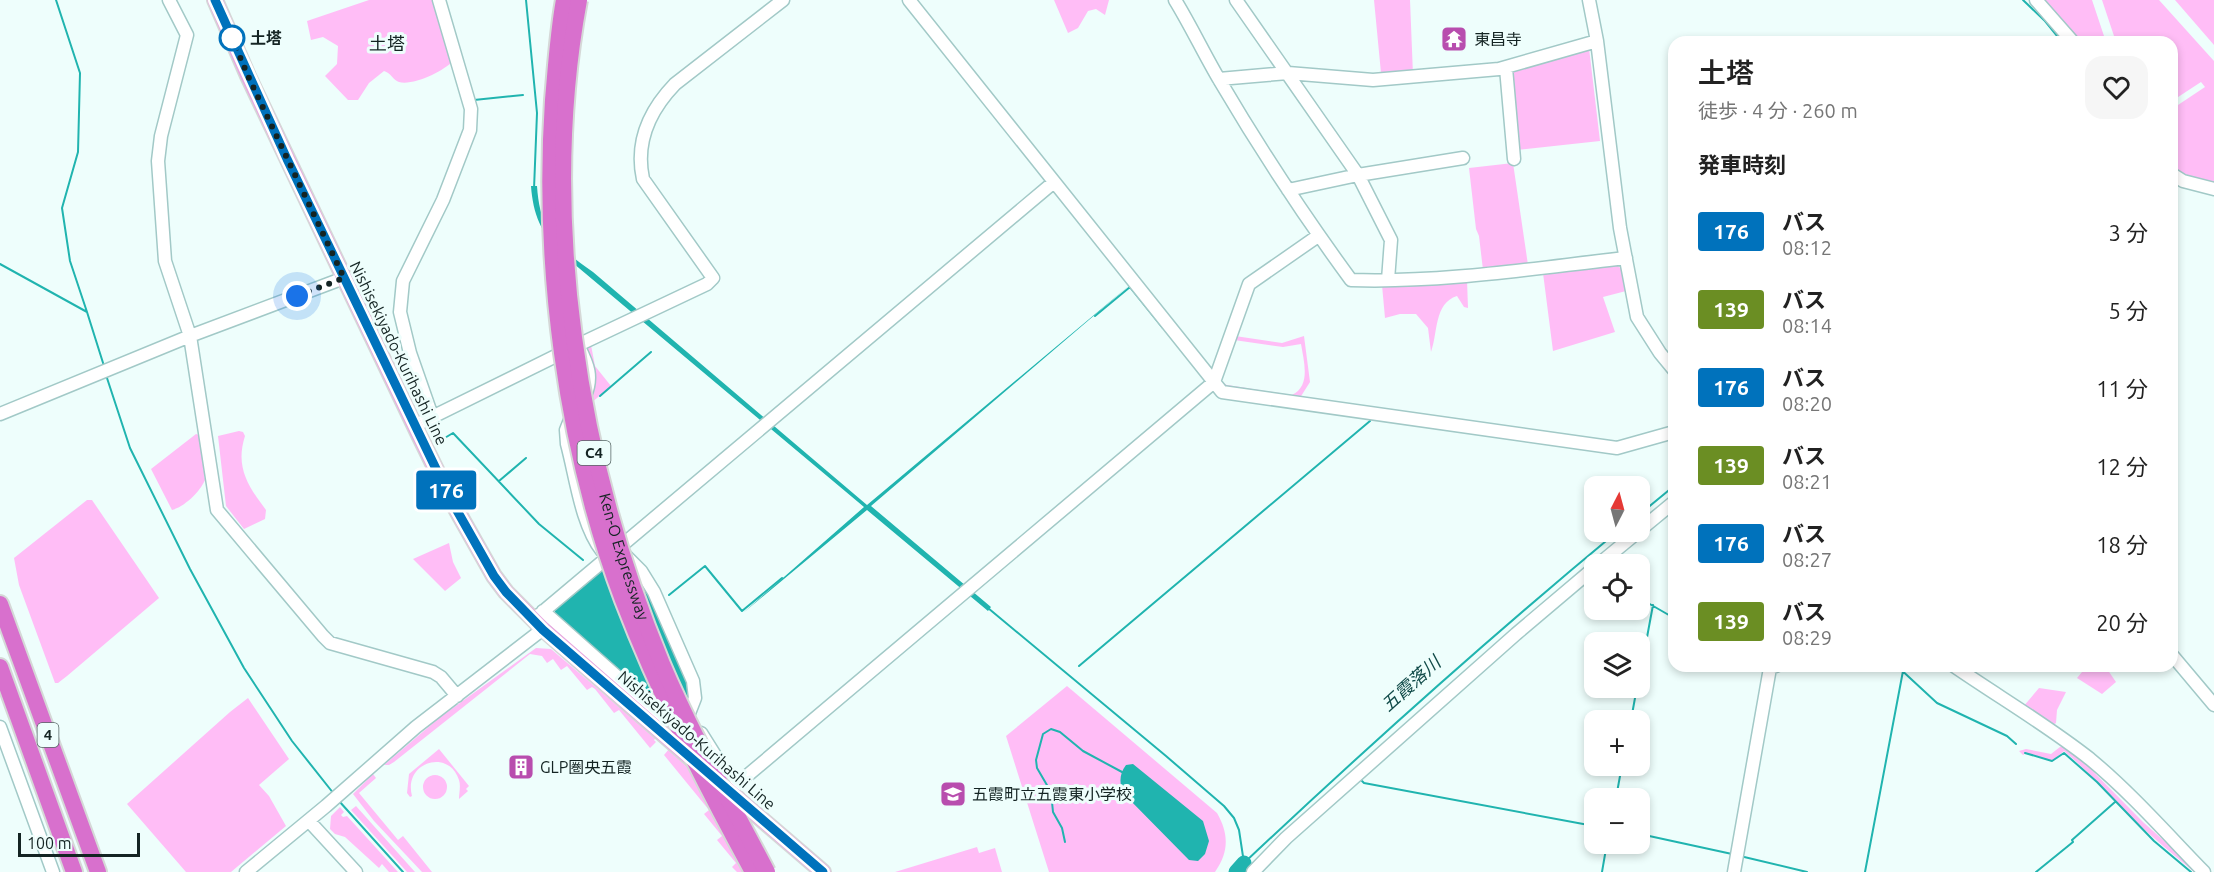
<!DOCTYPE html>
<html lang="ja">
<meta charset="utf-8">
<style>
:root{--surface:#fff;--page:#f6f6f6;--text:#222;--muted:#767676}
body{margin:0;font-family:Ubuntu,"Noto Sans JP",sans-serif;background:var(--page);color:var(--text);height:100vh;display:flex;flex-direction:column;font-size:22px;white-space:nowrap}
*{box-sizing:border-box;margin:0}
p{font-size:20px;color:var(--muted)}
.icon{flex:none;width:33px;height:33px;fill:none;stroke:currentColor;stroke-width:2;stroke-linecap:round;stroke-linejoin:round}
.map{position:relative;flex:1;overflow:hidden}
.sheet{position:absolute;left:1668px;top:36px;width:510px;height:636px;display:flex;flex-direction:column;background:var(--surface);border-radius:18px;box-shadow:0 3px 9px #0003}
.sheet>*{flex:none}
.badge{padding:0 12px;border-radius:4px;font-size:21px;line-height:39px}
.needle{width:39px;rotate:6deg}
.buttons{position:absolute;left:1584px;top:476px;display:grid;gap:12px}
.buttons a{display:grid;place-items:center;width:66px;height:66px;border-radius:12px;background:var(--surface);box-shadow:0 3px 9px #0003;font-size:30px}
.scale{position:absolute;left:18px;bottom:15px;width:122px;box-sizing:border-box;padding-left:6px;border:3px solid #142423;border-top:0;font-size:16px;line-height:21px;white-space:nowrap;color:#142423;-webkit-text-stroke:4px #eefefc;paint-order:stroke}
.you{position:absolute;width:30px;height:30px;margin:-15px;border:4px solid #fff;border-radius:50%;background:#1a73e8;box-shadow:0 0 0 9px #1a73e833}
.map>.badge{position:absolute;translate:-50% -50%;box-shadow:0 0 0 3px #fff}
h2{padding:0 30px;font-size:22px;line-height:54px}
.round{display:grid;place-items:center;flex:none;width:63px;height:63px;border-radius:18px;background:var(--page)}
.summary{display:flex;align-items:center;justify-content:space-between;height:102px;padding:0 30px}
h1{font-size:28px;font-weight:600;line-height:45px}
ul{padding:0;list-style:none}
li{display:flex;align-items:center;gap:18px;height:78px;padding:0 30px}
li div{flex:1}
li b{display:block;font-size:22px}
li em{font-style:normal}
li .badge{min-width:66px;font-weight:700;text-align:center}
.map>svg:first-child{display:block}
</style>
<div class="map">
<svg width="2214" height="872" viewBox="0 0 2214 872">
<rect width="100%" height="100%" fill="#eefefc"/>
<!-- green -->
<path fill="#ffbdf6" d="M369,0H436L453,61C444,71 413,86 399,82C393,80 391,73 384,71L369,83L358,100H348L325,76L337,64L338,46L323,37L311,40L307,21Z
M1054,0H1109L1105,15L1096,9L1088,11L1078,28L1068,33Z
M1374,0H1410L1413,75L1383,76L1381,73Z
M2042,0H2092L2106,42H2079Z
M2102,0H2159L2214,61V186L2182,177L2172,169V109L2205,87L2201,82L2172,101V42H2116Z
M2175,0H2214V45Z
M1589,48L1600,141L1517,150L1509,72Z
M1513,163L1528,265L1483,270L1479,236L1476,229L1469,168Z
M1614,264L1622,269L1626,291L1603,297L1615,332L1553,351L1543,273Z
M1467,280L1468,308L1464,307L1457,296C1434,303 1438,333 1431,352L1428,328L1416,314H1400L1385,318L1382,285Z
M1235,336L1282,343L1304,336L1310,382L1298,401L1225,390L1221,382L1227,385L1292,395C1311,386 1304,362 1301,344L1283,347L1234,340Z
M591,345L595,366L611,386L590,404L584,349Z
M239,431L243,432L245,436C235,467 248,486 266,510L265,519L244,529L226,506L218,436Z
M196,434L199,435L205,480C200,492 184,507 172,510L151,469Z
M87,500H92L159,598L67,676L58,683H55L19,585L14,558Z
M449,543L453,562L461,578L445,591L413,559Z
M536,648L551,649L656,738L654,740L656,742L650,748L619,710L614,713L595,689L592,687L587,690L567,666L561,670L553,659L547,663L542,656L530,654L394,762L389,765H384L439,718Z
M2087,666H2105L2116,682L2102,694L2077,678Z
M1067,686L1217,813C1229,834 1229,852 1215,872H1049L1006,736Z
M2039,688L2066,692L2057,710L2056,723L2053,725L2023,707Z
M248,698L289,759L259,785L269,796L286,826L231,872H186L127,804L230,712Z
M2067,745L2143,822L2199,872H2194C2174,855 2153,838 2134,820C2111,796 2089,772 2064,751L2052,761L2026,753L2023,755L2019,751L2026,749L2051,754L2060,747Z
M439,749L469,786L466,789L468,791L459,799C459,793 461,786 459,780C449,748 403,762 412,796L410,797L407,793L409,774Z
M669,749L686,764L743,872H737L732,867L736,863L717,840L722,836L704,814L709,810L664,755Z
M373,774L376,778L359,793L398,840L403,836L432,872H422L374,821L353,794Z
M423 787a12 12 0 1 1 24 0a12 12 0 1 1-24 0Z
M356,806L415,872H407L351,810Z
M340,807L344,812L341,815L343,817L347,816L398,872H389L382,864L379,868L345,837L335,834L330,829L331,816Z
M977,847L979,853L995,848L1002,872H895Z"/>
<!-- water -->
<path fill="#20b4af" d="M531,186H537C540,232 557,247 593,272L867,505L1131,284L871,506L991,607L988,611L867,510L743,613L864,507L561,253C541,233 533,214 531,186Z
M613,558L644,583L690,687L691,696L685,716L666,713L555,614V608L601,569L605,572Z
M1133,764L1203,821L1209,841L1205,854L1198,861L1189,860L1124,794C1119,784 1119,774 1126,765Z"/>
<g fill="none" stroke-linecap="round" stroke-linejoin="round">
<!-- stream -->
<path stroke="#20b4af" stroke-width="2" d="M56,0L80,73L78,152L62,208L70,261L87,312
M526,0L537,113L534,189
M2023,0L2045,21L2062,42
M474,100L523,95
M0,264L87,312L104,366
M1095,316L1130,287L1163,328
M106,375L130,448L190,569L244,668L292,741L334,794
M600,396L651,352
M434,422L443,439L453,433L539,524L583,560
M499,481L526,458
M1640,514L1674,486
M1625,556L1628,564
M1640,593L1648,603L1674,618
M669,595L705,566L742,611L782,578
M988,608L1166,756L1224,806L1234,818L1239,830L1244,863
M1079,666L1370,421
M1897,666L1937,703L2007,736L2016,744
M1640,675L1653,605
M1631,720L1637,687
M2025,753L2052,761L2064,753L2097,782L2154,841L2191,872
M1362,781L1364,783L1594,826
M1616,798L1622,765
M339,801L403,872
M1640,834L1732,854
M1065,842L1062,828L1053,812L1051,792L1037,768L1036,760L1043,734L1051,729L1060,732L1083,751L1122,772
M1740,856L1807,872
M1244,863C1365,749 1490,637 1618,531
M1602,872L1607,843
M1865,872L1903,671
M2036,872L2073,842L2072,840L2115,802"/>
<!-- river -->
<path stroke="#20b4af" stroke-width="15" d="M1236,872L1244,863"/>
<defs>
<path id="minor" d="M169,0L187,35L161,136L158,161L165,261L190,336L217,510L323,636L330,643L433,672L441,677L457,696
M909,0L1222,392L1617,448L1674,432
M1175,0C1191,26 1204,54 1220,81C1260,149 1304,216 1351,280C1443,283 1535,268 1626,258
M1236,0L1358,175L1391,240L1388,280
M1589,0L1597,41L1620,228L1637,317L1660,353L1674,370
M2036,0L2073,42
M1506,68L1514,159
M1219,79L1288,73L1373,80L1499,69L1597,41
M2172,174L2183,181L2214,189
M1288,190L1358,175L1463,158
M579,347C588,365 593,377 585,396
M0,414L190,336L344,278
M572,415L566,430L567,444C576,477 581,524 602,551
M432,416L410,353L400,312L403,281L443,200L470,130L471,109L439,0
M414,426L578,345L707,284L713,278L643,179C635,142 650,110 675,84L783,0
M1640,530L1674,502
M623,553L641,571L654,592L693,681L695,698L686,721
M1599,564L1639,531
M543,611L657,712L670,721L678,722
M533,620L1054,182
M2172,655L2214,705
M1954,666C1999,697 2047,725 2090,759C2131,793 2167,834 2204,872
M0,727L53,872
M701,733L723,768L738,783
M729,791L1214,382L1249,284L1318,236
M309,821L356,872
M246,872L326,806L416,727L543,629
M1253,872L1286,838L1516,634L1594,568
M1734,872L1770,668L1776,666"/>
<path id="major" d="M215,0L248,76L418,433L451,500L494,576L506,592L543,629L695,762
M723,786L823,872"/>
<path id="highway" d="M0,604L98,872
M0,667L74,872"/>
</defs>
<!-- minor casing -->
<use href="#minor" stroke="#a2c9c7" stroke-width="15"/>
<!-- major casing -->
<use href="#major" stroke="#d5d8d7" stroke-width="18"/>
<!-- highway casing -->
<use href="#highway" stroke="#d5d8d7" stroke-width="20"/>
<!-- minor -->
<use href="#minor" stroke="#fff" stroke-width="12"/>
<!-- major -->
<use href="#major" stroke="#e8a9e1" stroke-width="15"/>
<!-- highway -->
<use href="#highway" stroke="#d870cd" stroke-width="16"/>
<defs>
<g id="highway-bridge">
<path d="M564,0C558,33 556,67 553,100C542,264 565,446 623,600C659,694 705,784 753,872"/>
<path id="s1" d="M579,0C539,216 578,462 662,664C692,735 731,803 767,872"/>
</g>
</defs>
<!-- highway-bridge casing -->
<use href="#highway-bridge" stroke="#d5d8d7" stroke-width="20" stroke-linecap="butt"/>
<!-- highway-bridge -->
<use href="#highway-bridge" stroke="#d870cd" stroke-width="16"/>
</g>
<g fill="none" stroke-linecap="round" stroke-linejoin="round">
<defs>
<path id="line" d="M215,0L287,159L451,500L494,576L506,592L543,630L823,872"/>
</defs>
<!-- line casing -->
<use href="#line" stroke="#fff" stroke-width="14"/>
<!-- line -->
<use href="#line" stroke="#0072bc" stroke-width="9"/>
<!-- walk -->
<path stroke="#142423" stroke-width="6" stroke-dasharray="0 10.8" d="M232,38L248,76L344,278L297,296"/>
</g>
<!-- icons -->
<defs>
<symbol id="temple-square" viewBox="-11 -11 22 22"><rect x="-9" y="-9" width="18" height="18" rx="4" fill="#b84dae" stroke="#eefefc"/><path d="M0-6L5-2H3V0L6.5 2.5H4V6H1.5V3h-3V6H-4V2.5H-6.5L-3 0V-2H-5Z" fill="#fff"/></symbol>
<symbol id="building-square" viewBox="-11 -11 22 22"><rect x="-9" y="-9" width="18" height="18" rx="4" fill="#b84dae" stroke="#eefefc"/><path d="M-4-6H4V6H1V3H-1V6H-4ZM-2.5-4.3h1.7v1.8h-1.7ZM.8-4.3h1.7v1.8H.8ZM-2.5-1h1.7V.8h-1.7ZM.8-1h1.7V.8H.8Z" fill="#fff"/></symbol>
<symbol id="school-square" viewBox="-11 -11 22 22"><rect x="-9" y="-9" width="18" height="18" rx="4" fill="#b84dae" stroke="#eefefc"/><path d="M0-5L7-2L0 1L-7-2ZM-4 1L0 2.5L4 1V4Q0 6-4 4Z" fill="#fff"/></symbol>
</defs>
<g fill-rule="evenodd">
<use href="#temple-square" x="1439" y="24" width="30" height="30"/>
<use href="#building-square" x="506" y="752" width="30" height="30"/>
<use href="#school-square" x="938" y="779" width="30" height="30"/>
</g>
<!-- markers -->
<circle fill="#fff" stroke="#0072bc" stroke-width="3" cx="232" cy="38" r="12"/>
<g text-anchor="middle" stroke-width="6" stroke-linejoin="round" paint-order="stroke">
<!-- shield labels -->
<g fill="#eefefc" stroke="#556564" stroke-width="1.5">
<rect x="577.5" y="441" width="33" height="24" rx="4.5"/>
<rect x="37.5" y="723" width="21" height="24" rx="4.5"/>
</g>
<g font-size="15" font-weight="bold" fill="#142423">
<text x="594" y="458">C4</text>
<text x="48" y="740">4</text>
</g>
<!-- stop labels -->
<g font-size="16" font-weight="bold" fill="#142423" stroke="#eefefc" text-anchor="start">
<text x="250" y="44">土塔</text>
</g>
<!-- poi labels -->
<g font-size="16" fill="#142423" stroke="#eefefc" text-anchor="start">
<text x="1474" y="45">東昌寺</text>
<text x="540" y="773">GLP圏央五霞</text>
<text x="972" y="800">五霞町立五霞東小学校</text>
</g>
<!-- street labels -->
<g font-size="16" fill="#142423" stroke="#eefefc">
<text transform="translate(399 353) rotate(64)" y="6">Nishisekiyado-Kurihashi Line</text>
<text dy="6" stroke="none"><textPath href="#s1" startOffset="564">Ken-O Expressway</textPath></text>
<text transform="translate(697 740) rotate(41)" y="6">Nishisekiyado-Kurihashi Line</text>
</g>
<!-- neighbourhood labels -->
<g font-size="18" fill="#142423" stroke="#eefefc">
<text x="387" y="50">土塔</text>
</g>
<!-- water labels -->
<g font-size="18" font-style="italic" fill="#114b49" stroke="#eefefc">
<text transform="translate(1411 684) rotate(-42)" y="6">五霞落川</text>
</g>
</g>
</svg>
<div class="buttons">
<a><svg class="needle" viewBox="-14 -14 28 28"><path d="M0-13l5 13h-10z" fill="#e53935"/><path d="M0 13l5-13h-10z" fill="#767676"/></svg></a>
<a><svg class="icon" aria-label="locate" viewBox="0 0 24 24"><circle cx="12" cy="12" r="6"/><path d="M12 2v4M12 18v4M2 12h4M18 12h4"/></svg></a>
<a><svg class="icon" aria-label="layers" viewBox="0 0 24 24"><path d="M12 4l9 5-9 5-9-5zM3 14l9 5 9-5"/></svg></a>
<a>+</a>
<a>−</a>
</div>
<div class="scale">100 m</div>
<div class="you" style="left:297px;top:296px"></div>
<b class="badge" style="left:446px;top:490px;background:#0072bc;color:#fff">176</b>
<section class="sheet">
<div class="summary"><div><h1>土塔</h1><p>徒歩 · 4 分 · 260 m</p></div><a class="round"><svg class="icon" aria-label="heart" viewBox="0 0 24 24"><path d="M12 20l-8-8c-3-5 5-10 8-4 3-6 11-1 8 4z"/></svg></a></div>
<h2>発車時刻</h2>
<ul>
<li><span class="badge" style="background:#0072bc;color:#fff">176</span><div><b>バス</b><p>08:12</p></div><em>3 分</em></li>
<li><span class="badge" style="background:#6b8e23;color:#fff">139</span><div><b>バス</b><p>08:14</p></div><em>5 分</em></li>
<li><span class="badge" style="background:#0072bc;color:#fff">176</span><div><b>バス</b><p>08:20</p></div><em>11 分</em></li>
<li><span class="badge" style="background:#6b8e23;color:#fff">139</span><div><b>バス</b><p>08:21</p></div><em>12 分</em></li>
<li><span class="badge" style="background:#0072bc;color:#fff">176</span><div><b>バス</b><p>08:27</p></div><em>18 分</em></li>
<li><span class="badge" style="background:#6b8e23;color:#fff">139</span><div><b>バス</b><p>08:29</p></div><em>20 分</em></li>
</ul>
</section>
</div>
